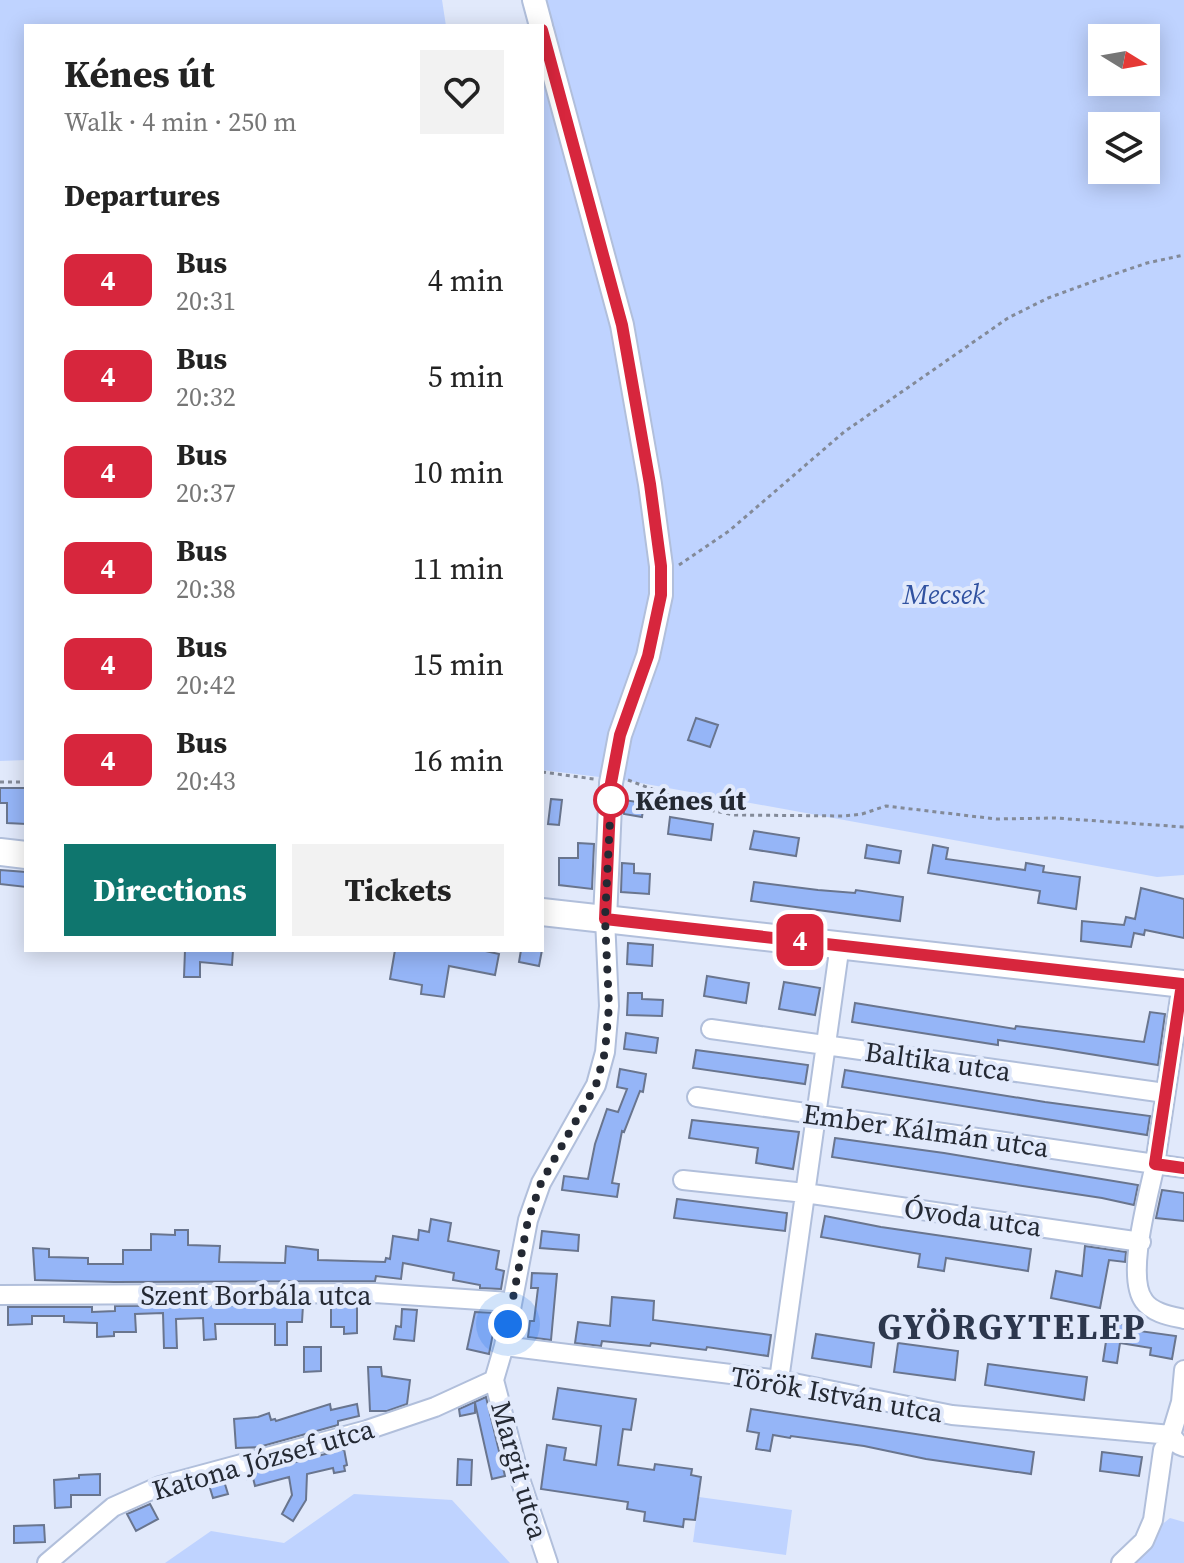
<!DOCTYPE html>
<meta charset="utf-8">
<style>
:root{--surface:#fff;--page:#f2f2f2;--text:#222;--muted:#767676;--accent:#0f766e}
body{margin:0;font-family:"Source Serif 4",serif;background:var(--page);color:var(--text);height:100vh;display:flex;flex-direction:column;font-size:30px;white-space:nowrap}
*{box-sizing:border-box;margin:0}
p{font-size:26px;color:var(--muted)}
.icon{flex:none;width:44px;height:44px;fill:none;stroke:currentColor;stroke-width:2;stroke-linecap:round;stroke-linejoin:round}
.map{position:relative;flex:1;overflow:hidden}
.side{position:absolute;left:24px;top:24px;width:520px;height:928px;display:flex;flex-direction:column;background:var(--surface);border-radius:0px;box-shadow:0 4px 20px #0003}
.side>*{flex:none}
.badge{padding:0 16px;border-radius:12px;font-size:28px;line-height:52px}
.needle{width:52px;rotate:101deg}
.tools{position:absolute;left:1088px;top:24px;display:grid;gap:16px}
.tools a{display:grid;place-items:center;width:72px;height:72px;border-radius:0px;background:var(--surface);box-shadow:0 4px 20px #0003;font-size:40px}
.you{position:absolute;width:40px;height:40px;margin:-20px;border:6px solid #fff;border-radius:50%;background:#1a73e8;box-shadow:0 0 0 12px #1a73e833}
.map>.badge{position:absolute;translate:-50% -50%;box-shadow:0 0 0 4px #fff}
h2{padding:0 40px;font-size:30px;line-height:72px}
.round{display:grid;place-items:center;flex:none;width:84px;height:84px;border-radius:0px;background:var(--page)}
.headline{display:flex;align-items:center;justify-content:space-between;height:136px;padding:0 40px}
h1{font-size:38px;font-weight:700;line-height:60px}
.action{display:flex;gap:16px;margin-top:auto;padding:16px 40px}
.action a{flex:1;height:92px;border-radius:0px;background:var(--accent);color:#fff;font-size:32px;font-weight:700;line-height:92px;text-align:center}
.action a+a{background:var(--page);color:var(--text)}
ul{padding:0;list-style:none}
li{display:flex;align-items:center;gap:24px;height:96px;padding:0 40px}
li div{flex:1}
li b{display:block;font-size:30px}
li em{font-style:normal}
li .badge{min-width:88px;font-weight:700;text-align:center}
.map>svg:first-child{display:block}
</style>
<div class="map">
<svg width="1184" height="1563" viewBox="0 0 1184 1563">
<rect width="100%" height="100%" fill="#e1e9fb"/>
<!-- green -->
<path fill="#bfd3ff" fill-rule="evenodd" d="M0,0H442L446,26H26V760L0,761Z
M539,0H1184V875L1157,877L624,780L542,770V82L555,79ZM1102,38H1146V82H1102ZM1102,126H1146V170H1102Z
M354,1494L452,1500L510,1563H165L211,1531L284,1543Z
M699,1497L792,1510L786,1555L693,1542Z
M1170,1518L1184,1522V1563H1114Z"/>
<!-- building -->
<path fill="#95b5f7" stroke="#69758e" stroke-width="2" d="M696,718L718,725L710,747L688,740Z
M0,788H26V824L7,823V803H0Z
M551,799L562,800L559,825L548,824Z
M624,800L644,803L642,817L624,814Z
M670,817L713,824L711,840L668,834Z
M754,831L799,838L796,856L750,849Z
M578,843L594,844L592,889L559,885V858H578Z
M867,845L901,851L899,863L865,858Z
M933,845L948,848L946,859L1025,870L1026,863L1044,866L1043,872L1080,877L1076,909L1038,903L1040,891L928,873Z
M622,863L634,864V873L650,874L649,894L621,892Z
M0,870L26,872V887L0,884Z
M754,882L818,890L855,893L856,890L903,897L900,921L751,901Z
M1141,888L1184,899V938L1145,930L1144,935L1134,933L1131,947L1081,941L1082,921L1124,925L1126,917L1135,919Z
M628,943L653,945L652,966L627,964Z
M185,950H233L232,965L200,962V977H184Z
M395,950H481L499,954L495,975L449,966L444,997L421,994L422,985L390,979Z
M521,950H542L539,966L519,962Z
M707,976L749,983L746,1003L704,996Z
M784,982L820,988L815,1015L779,1009Z
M628,993H642V999L663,1000L662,1016L627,1015Z
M855,1003L1015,1029L1016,1026L1144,1042L1150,1012L1165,1014L1158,1065L1052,1048L998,1040V1045L852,1022Z
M626,1033L658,1038L656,1053L624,1049Z
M696,1050L808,1065L805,1084L693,1068Z
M620,1069L646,1074L643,1092L640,1091L624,1132L622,1131L612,1183L619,1184L617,1197L562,1190L564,1176L588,1179L595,1144L607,1109L618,1112L627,1089L617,1087Z
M845,1070L1045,1102L1150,1116L1147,1135L842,1087Z
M692,1120L799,1132L793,1169L756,1163L758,1148L689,1138Z
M835,1138L944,1153L1138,1185L1134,1205L1102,1198L832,1157Z
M1162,1190L1184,1193V1221L1156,1218Z
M677,1199L787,1213L785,1231L674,1218Z
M825,1216L881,1227L1031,1249L1028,1271L946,1258L944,1271L918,1267L920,1254L821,1237Z
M431,1219L451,1223L448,1241L499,1251L496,1269L504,1271L501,1289L480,1288V1285L453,1280L454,1273L403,1263L401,1279L376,1276L375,1281L114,1282L35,1280L33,1248L49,1249V1257L88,1258V1264H123V1250H151V1234L175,1235V1230H188V1245L220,1246L219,1262L285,1263L286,1246L318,1250V1260L385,1262L386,1258L390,1259L393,1236L418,1240L419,1230L429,1232Z
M542,1231L579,1235L578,1251L540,1248Z
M1085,1246L1126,1252L1125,1262L1109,1260L1100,1308L1051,1298L1056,1271L1082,1276Z
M532,1273L557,1274L551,1340L528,1337L530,1321H534L538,1288H531Z
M612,1297L654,1301L653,1320L771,1335L768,1356L707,1347L706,1350L651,1343L650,1346L602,1341L601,1346L575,1343L578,1322L610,1326Z
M303,1305L302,1322H287V1345H275V1324H215L216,1339L204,1340L203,1318L176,1319L177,1348H164L163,1313L135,1314L136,1332H114V1336L97,1337V1323L64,1322V1316H32V1324L8,1325V1307H92V1312L115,1311V1306Z
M331,1305H357V1333L344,1334V1327H331Z
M402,1309L417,1310L414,1341L394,1339L396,1326L401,1327Z
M475,1312L497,1313L489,1354L467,1349Z
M1109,1322L1133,1326L1132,1330L1176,1336L1172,1359L1150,1355L1151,1348L1120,1343L1117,1363L1103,1361Z
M816,1334L874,1343L871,1367L812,1358Z
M898,1343L958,1351L955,1380L894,1372Z
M304,1347H321V1371L304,1372Z
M988,1364L1087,1377L1084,1400L985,1385Z
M368,1367H381L382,1376L410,1380L407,1404L387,1411H370Z
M558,1388L636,1399L631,1430L623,1429L618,1465L654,1470L655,1464L692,1469L691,1475L701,1477L695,1520L684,1519L683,1527L644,1521L645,1512L627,1509L628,1502L541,1489L547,1445L566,1448L564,1460L596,1465L601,1426L553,1419Z
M486,1397L505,1476L492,1479L475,1403V1413L460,1416L459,1409Z
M330,1404L331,1410L357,1404L359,1416L338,1421V1425L259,1447L236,1448L234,1419L258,1417L269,1413L271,1420L275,1419L276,1421Z
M751,1409L1034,1452L1031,1474L926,1459L864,1446L791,1436L790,1438L773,1435L770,1451L756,1449L759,1433L747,1431Z
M344,1449L347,1465L344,1466L345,1471L334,1473L333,1468L307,1474L306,1500L293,1521L282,1514L292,1495L289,1477L255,1486L253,1478L247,1479L246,1475Z
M1102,1452L1142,1457L1139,1476L1100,1471Z
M458,1459L472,1460L471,1485H457Z
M100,1474V1495H71V1507L55,1508L54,1480L79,1478V1475Z
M224,1481L228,1494L213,1498L209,1485Z
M150,1504L158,1519L136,1531L127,1514Z
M44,1525L45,1542L14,1543V1526Z"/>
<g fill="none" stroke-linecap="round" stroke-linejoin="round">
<defs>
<path id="minor" d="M1182,984L1155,1164L1184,1168
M711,1029L1165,1093
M697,1097L1155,1164C1149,1195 1125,1276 1144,1301C1152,1313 1171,1316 1184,1319
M683,1180L805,1193L1141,1242
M0,1295L375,1293L511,1302
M504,1346L779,1380L952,1415L1171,1435L1179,1445L1184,1447
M779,1380L840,944
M47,1563L113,1507L160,1486L367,1430L435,1407L494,1380
M548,1563L520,1479L494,1380L504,1346L528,1220L541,1183L596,1085L605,1052L609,1006L605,919
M1121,1563L1144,1541L1153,1520L1163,1450L1171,1435L1181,1402L1184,1370"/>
<path id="tertiary" d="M534,0L541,26
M542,30L622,325L650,484L661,566V595L648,656L620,735L611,783L605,919"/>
<path id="primary" d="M0,852L26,855
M542,912L1184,984"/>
</defs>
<!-- minor casing -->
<use href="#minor" stroke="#b1bfdb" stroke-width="22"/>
<!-- tertiary casing -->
<use href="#tertiary" stroke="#b1bfdb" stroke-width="26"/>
<!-- primary casing -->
<use href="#primary" stroke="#b1bfdb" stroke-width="30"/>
<!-- path -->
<path stroke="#838a98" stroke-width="3" stroke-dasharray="4 4" stroke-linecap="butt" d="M679,565L729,531L844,432L1008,318L1048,298L1100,279L1147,263L1184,255
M542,772L594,779
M628,780L705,809L734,815L844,816L862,814L886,806L996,819L1055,818L1184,827
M0,782H26"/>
<!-- minor -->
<use href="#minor" stroke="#fff" stroke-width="18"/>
<!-- tertiary -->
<use href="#tertiary" stroke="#fff" stroke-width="22"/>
<!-- primary -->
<use href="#primary" stroke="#fff" stroke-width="26"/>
</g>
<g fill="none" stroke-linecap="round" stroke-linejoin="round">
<defs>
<path id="line" d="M542,30L622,325L650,484L661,566V595L648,656L620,735L611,783L605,919L1182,984L1155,1164L1184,1168"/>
</defs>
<!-- line casing -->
<use href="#line" stroke="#fff" stroke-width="18"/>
<!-- line -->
<use href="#line" stroke="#d7263d" stroke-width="12"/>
<!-- walk -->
<path stroke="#242933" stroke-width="8" stroke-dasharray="0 14.4" d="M508,1324L528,1220L541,1183L596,1085L605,1052L609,1006L605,919L611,800"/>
</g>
<!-- markers -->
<circle fill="#fff" stroke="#d7263d" stroke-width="4" cx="611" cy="800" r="16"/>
<g text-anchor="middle" stroke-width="8" stroke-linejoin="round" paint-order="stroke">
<!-- park labels -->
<g font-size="28" font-style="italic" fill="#3152a0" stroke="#e1e9fb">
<text x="944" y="604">Mecsek</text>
</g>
<!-- stop labels -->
<g font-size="28" font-weight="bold" fill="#242933" stroke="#e1e9fb" text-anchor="start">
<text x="635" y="810">Kénes út</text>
</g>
<!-- street labels -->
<g font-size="28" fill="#242933" stroke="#e1e9fb">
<text transform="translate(938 1061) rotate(8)" y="10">Baltika utca</text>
<text transform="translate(926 1130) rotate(8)" y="10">Ember Kálmán utca</text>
<text transform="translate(973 1217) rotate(8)" y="10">Óvoda utca</text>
<text x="256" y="1305">Szent Borbála utca</text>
<text transform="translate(837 1394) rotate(10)" y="10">Török István utca</text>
<text transform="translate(263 1459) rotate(-16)" y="10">Katona József utca</text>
<text transform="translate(520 1470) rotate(74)" y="10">Margit utca</text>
</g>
<!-- district labels -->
<g font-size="36" font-weight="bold" letter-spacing="2" fill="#2c374d" stroke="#e1e9fb">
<text x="1012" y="1339">GYÖRGYTELEP</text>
</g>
</g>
</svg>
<div class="tools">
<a><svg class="needle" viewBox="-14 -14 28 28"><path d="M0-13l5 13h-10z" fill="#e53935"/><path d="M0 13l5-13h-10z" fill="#767676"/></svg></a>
<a><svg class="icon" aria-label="layers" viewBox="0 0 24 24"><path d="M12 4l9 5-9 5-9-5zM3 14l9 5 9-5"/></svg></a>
</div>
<div class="you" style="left:508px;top:1324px"></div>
<b class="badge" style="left:800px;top:940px;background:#d7263d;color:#fff">4</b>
<section class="side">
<div class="headline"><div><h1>Kénes út</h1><p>Walk · 4 min · 250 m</p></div><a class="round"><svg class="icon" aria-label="heart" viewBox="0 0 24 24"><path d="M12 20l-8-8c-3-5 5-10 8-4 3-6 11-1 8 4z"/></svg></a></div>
<h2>Departures</h2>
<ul>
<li><span class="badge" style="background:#d7263d;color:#fff">4</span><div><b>Bus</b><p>20:31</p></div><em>4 min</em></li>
<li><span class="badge" style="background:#d7263d;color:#fff">4</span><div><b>Bus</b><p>20:32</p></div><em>5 min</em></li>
<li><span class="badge" style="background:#d7263d;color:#fff">4</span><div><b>Bus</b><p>20:37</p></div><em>10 min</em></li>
<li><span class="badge" style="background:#d7263d;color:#fff">4</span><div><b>Bus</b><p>20:38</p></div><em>11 min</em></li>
<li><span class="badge" style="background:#d7263d;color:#fff">4</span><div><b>Bus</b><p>20:42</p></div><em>15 min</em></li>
<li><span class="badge" style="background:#d7263d;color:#fff">4</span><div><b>Bus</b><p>20:43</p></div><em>16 min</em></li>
</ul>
<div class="action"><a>Directions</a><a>Tickets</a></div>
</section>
</div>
